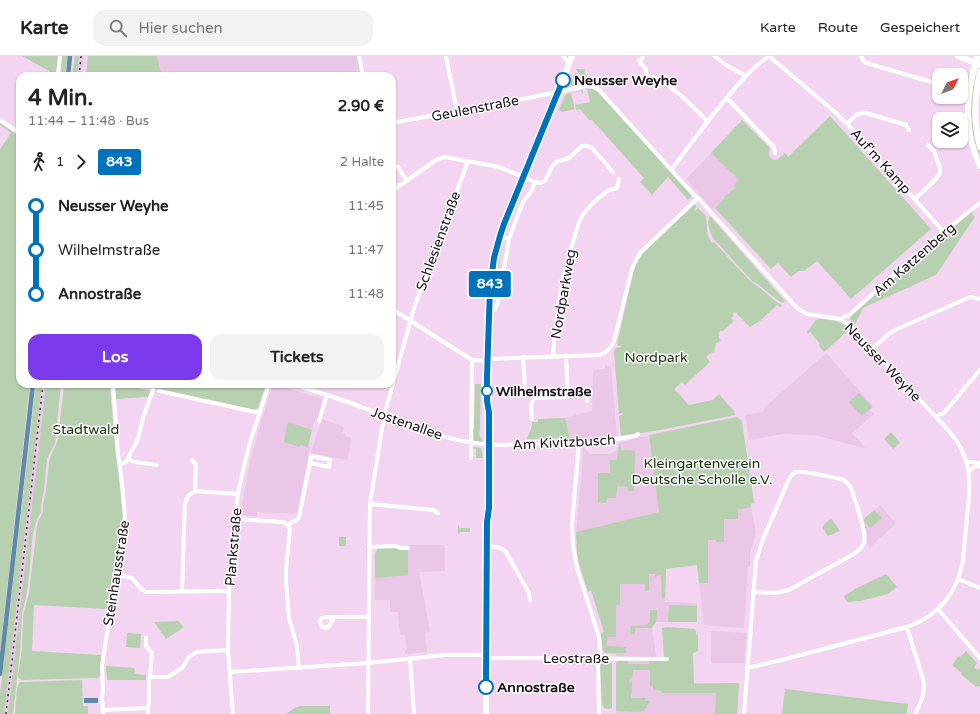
<!DOCTYPE html>
<html lang="de">
<meta charset="utf-8">
<style>
:root{--surface:#fff;--page:#f2f2f2;--text:#222;--muted:#767676;--line:#e0e0e0;--accent:#7c3aed}
body{margin:0;font-family:"Varela Round",sans-serif;background:var(--page);color:var(--text);height:100vh;display:flex;flex-direction:column;font-size:15px;white-space:nowrap}
*{box-sizing:border-box;margin:0}
p{font-size:13px;color:var(--muted)}
.icon{flex:none;width:22px;height:22px;fill:none;stroke:currentColor;stroke-width:2;stroke-linecap:round;stroke-linejoin:round}
.map{position:relative;flex:1;overflow:hidden}
.drawer{position:absolute;left:16px;top:16px;width:380px;height:316px;display:flex;flex-direction:column;background:var(--surface);border-radius:12px;box-shadow:0 1px 3px #0004}
.drawer>*{flex:none}
.badge{padding:0 8px;border-radius:3px;font-size:14px;line-height:26px}
.needle{width:26px;rotate:48deg}
.fabs{position:absolute;left:932px;top:12px;display:grid;gap:8px}
.fabs a{display:grid;place-items:center;width:36px;height:36px;border-radius:8px;background:var(--surface);box-shadow:0 1px 3px #0004;font-size:20px}
.map>.badge{position:absolute;translate:-50% -50%;box-shadow:0 0 0 2px #fff}
.legs{display:flex;align-items:center;gap:6px;height:44px;padding:0 12px;font-size:13px}
.legs p{margin-inline-start:auto}
.head{display:flex;align-items:center;justify-content:space-between;height:68px;padding:0 12px}
h1{font-size:22px;font-weight:700;line-height:30px}
.action{display:flex;gap:8px;margin-top:auto;padding:8px 12px}
.action a{flex:1;height:46px;border-radius:12px;background:var(--accent);color:#fff;font-size:16px;font-weight:700;line-height:46px;text-align:center}
.action a+a{background:var(--page);color:var(--text)}
ul{padding:0 12px;list-style:none}
li{display:flex;align-items:center;gap:14px;height:44px;font-size:15px}
li i{display:grid;place-items:center;width:6px;height:100%;margin:0 5px;background:currentColor}
li i::after{content:'';width:10px;height:10px;margin:-5px;border:3px solid;border-radius:50%;background:var(--surface)}
li p{margin-inline-start:auto}
li:first-child i{background:linear-gradient(#0000 50%,currentColor 0)}
li:last-child i{background:linear-gradient(currentColor 50%,#0000 0)}
header{display:flex;align-items:center;gap:24px;box-sizing:border-box;height:56px;padding:0 20px;background:var(--surface);border-bottom:1px solid var(--line)}
header strong{font-size:19px}
nav{display:flex;gap:22px;margin-inline-start:auto;font-size:14px}
.search{width:280px;height:36px;background:var(--page);display:flex;align-items:center;gap:10px;box-sizing:border-box;padding:0 14px;border-radius:12px;color:var(--muted);font-size:15px}
.map>svg:first-child{display:block}
</style>
<header>
<strong>Karte</strong>
<div class="search"><svg class="icon" aria-label="search" viewBox="0 0 24 24"><circle cx="10" cy="10" r="6"/><path d="M15 15l6 6"/></svg>Hier suchen</div>
<nav><a>Karte</a><a>Route</a><a>Gespeichert</a></nav>
</header>
<div class="map">
<svg width="980" height="658" viewBox="0 0 980 658">
<rect width="100%" height="100%" fill="#f3d5f1"/>
<!-- built -->
<path fill="#eac6e7" d="M79,0H84L81,20H77Z
M157,0H360L364,20H162Z
M711,97L739,124L735,132L725,141L726,142L713,154L686,123Z
M826,297L873,350L870,354L874,358L852,377L865,391L864,392L815,379L783,378L749,384L745,359L763,356L765,353L764,352Z
M605,309L611,311L617,380L586,384L570,382L565,362L592,355L593,314L605,313Z
M42,328H46L8,658H4Z
M273,328L323,343L317,363L314,366L308,390L310,391L297,458L257,456V460L243,459L241,457V454L250,406L262,363Z
M322,363L344,371L342,377L346,378V380L351,382L350,393L347,404L311,397L313,390Z
M649,379L659,456L576,476L582,415L583,391L590,398H610L615,395H618V387Z
M880,449L896,468L870,491L867,487V479L863,464Z
M751,451L756,476L750,498V511H748L744,572L710,570L704,569L692,465Z
M408,489H445V515L419,516L430,575L425,577L427,596L405,598V594H407L405,579H400L398,556H390V544H375V522L408,518Z
M666,513L665,546L697,547V566H651L657,605H667L666,627H739L737,658H616V598L605,597L603,595L601,578L604,576L591,534L588,536L586,529Z
M711,575L747,577L744,607H711Z"/>
<!-- green -->
<path fill="#b7d0b0" d="M22,0H58L56,20H48L49,15Z
M61,0H68L65,20H59Z
M75,0H79L77,20H72Z
M88,0H157L162,20H86Z
M576,13H584L585,14L584,16L589,22L587,26L576,14Z
M576,16L585,26L573,30L570,28Z
M975,20H977C974,36 971,52 973,67C974,80 980,92 980,105L973,83L970,48Z
M587,33H593L598,36L692,140L688,144L668,121L652,139L640,126L644,122L592,64H589L580,53L576,54L575,49L590,46Z
M583,34V36L582,38L581,35L571,37L575,53L562,56L559,54L566,38Z
M830,60L931,173L851,243L817,205L804,215H799L791,221L778,207L771,213L715,152L725,142L724,141L735,132L733,130L739,124L711,97L742,64L770,92C767,99 769,104 777,104L785,97L788,101Z
M0,67L20,81V328H30L0,596V93L11,77L0,69Z
M694,148L697,151L694,154L695,155L698,152L706,160C707,169 706,180 712,187L714,186L750,225L759,231L775,245L782,249L780,251L777,249L760,265L750,271L735,256L733,258L734,260L731,262L734,265L723,275H720C717,279 719,281 721,285L716,287L714,297L712,296L706,301L710,306L685,329L682,326L674,333L689,349L713,344L719,338L734,355L735,359L660,374L621,380L619,360L623,358V357L619,358L614,296L616,292L621,291V290H619L617,288L634,213L637,205L643,197Z
M974,154L972,158L975,161L936,219L863,252L855,268L853,269C846,260 855,256 861,251L937,185Z
M710,160L785,245L783,247C771,241 764,231 752,225L713,182C710,176 706,167 710,160Z
M502,192L496,227L499,230L498,232L495,231L501,193Z
M819,263C830,264 842,264 850,273L824,296L819,290L820,288L810,276L808,278L807,276L816,264Z
M36,328H42L4,658H0V638Z
M46,328H61L55,387L47,403L44,434L41,449V456L37,463L33,477L28,529L25,546L22,557L20,597L13,658H8Z
M64,328H110L111,343L116,399L119,422L123,463L107,553L34,549L32,595L101,599V619L98,622L21,624L19,622L18,619L22,593L23,560L29,537L37,470L39,464L43,456V448L46,435L49,406L50,402L58,384Z
M115,328H120L151,335L148,341L115,343Z
M157,328H266L258,352L254,354L156,333Z
M475,328H481L480,372L479,378L482,384V385L480,386L474,385L473,383V372H474Z
M859,337L872,351L862,360L849,346Z
M737,361L741,364L742,366L754,447L750,448L751,451L738,454V463H724V486H716V484H708V527H699L697,509L666,513L665,542H662L661,519L657,520L656,521H655V518H649V535H645V528H620V549H616V581H607V590L626,591V597H605L603,595L601,578L604,576L591,534L588,536L579,508L577,497L576,476L659,456L649,379Z
M565,362L570,382L527,383L532,370V366H538V363Z
M288,366L312,374L308,391L301,389L300,391L284,386Z
M891,376L900,387L893,393L884,383Z
M621,389V394L635,395L634,435H628V431L617,430L616,442H607L606,447H601V446L600,445L599,447H598V417H610V404H617L618,391Z
M472,391H476L481,392L483,402H476V393L472,392Z
M874,454L882,462L870,472L863,464Z
M831,462L840,475L828,480L822,471Z
M459,469V472H470V476H460L459,479C457,475 457,473 459,469Z
M339,481H346V490H339Z
M377,492H397L408,493V519L375,522V497L377,495Z
M886,518L897,531L888,538L860,545L847,546L844,540L857,532Z
M669,549L697,550V566H668Z
M650,554H657L656,566L652,572H635V578H630L631,570L647,569L650,565Z
M178,565L184,571L166,583L154,566Z
M667,571L695,573L696,575V578L698,579V595L693,597L694,628L739,627L737,658H715L716,637H662L661,635L653,634V630H650V614H633L632,622L629,623V626H632V637H631V642H645V645H650L644,655L638,656L616,655V607L620,604H628V608H649V605H667V601H664L662,572Z
M127,577L141,578L140,592L126,591Z
M966,595L977,607L974,612L977,614L980,612V630L976,631L961,618L962,617L952,609L959,600L960,601Z
M605,605L610,606L612,608V652L609,653L604,652L602,649L600,611L601,607Z
M106,610L135,612L134,618L146,619V624H107Z
M82,624L83,650H88V658H15L17,632L19,627L21,626Z
M785,633L908,648L907,658H782Z
M299,650H330V658H286L296,651H299Z"/>
<!-- water -->
<path fill="#5e8ca8" d="M84,642H98V647H84Z"/>
<g fill="none" stroke-linecap="round" stroke-linejoin="round">
<!-- canal -->
<path stroke="#5e8ca8" stroke-width="4.5" d="M68,20L70,0
M0,618L33,328"/>
<!-- street -->
<path stroke="#fff" stroke-width="4" d="M359,0L363,20
M446,0L457,55
M563,0L570,8
M643,0L642,3L639,5L646,13V19C670,25 691,49 708,66
M714,0L726,9L746,20
M769,0L836,57L847,68L943,175
M861,0L863,4L866,7L939,28
M58,20L60,0
M727,42L774,91L775,97
M0,64L20,77
M392,67L528,42L586,30C591,29 595,31 599,34L693,138L698,142L797,252L807,258L841,263L844,266L848,267L949,375C973,402 971,428 967,461C966,476 964,490 963,504C958,537 938,560 907,571L782,604L747,612
M847,68C853,62 857,56 866,57L906,69L909,74
M392,109L398,111L407,125
M671,114C695,83 719,48 746,20C753,12 761,6 769,0
M392,135L436,104L445,101L499,111L535,126L541,127L545,125L552,111L556,106L569,102L582,90C586,89 589,90 592,92L613,116
M915,143L935,124L940,117V112L934,95L928,89
M500,180L509,183L519,156L524,144L531,136L535,126
M392,253L472,304L487,305
M489,257C495,255 496,251 498,246L509,183
M841,263L845,260H848L943,175L952,169L980,147
M872,293L890,277L895,274L970,241L980,243
M566,299L568,338
M553,300C555,262 562,219 574,183C576,176 578,167 582,160C586,153 601,139 608,135C611,133 614,133 617,132L619,123
M523,301L525,333L526,336L534,342L565,341L568,338L587,337V345
M487,303L600,299C607,296 612,292 614,285L632,213L636,204L641,196L698,142
M292,328C315,335 337,342 359,350C403,367 449,388 497,389L591,387L635,380L638,378
M159,335L260,357
M936,361L940,358H943L980,314
M532,363L531,349L534,342
M319,365L327,339
M579,387L572,468L573,490L577,512L594,565L599,581L600,595L598,609L599,658
M471,402L472,304
M128,403L135,406L157,409
M192,404L194,406L196,409L195,435
M967,406H974L980,411
M120,408L126,406L138,383L143,362L155,328
M969,415L973,412L980,406
M370,448L433,454L438,457
M235,463L283,466L288,469
M288,469L290,474L286,514V525L289,562L297,590L299,612
M288,469L298,463L299,461L310,407L311,400L330,404L329,411L310,407
M487,490C494,491 501,490 506,496L529,537L530,544
M369,491L396,490L400,492H408
M116,518L132,522L142,534L146,536L229,535
M958,523L980,532
M182,535L185,448C187,441 189,438 195,435L238,438
M938,553L980,602
M334,561L330,569L327,572L322,571C320,568 319,564 322,562C327,560 361,561 368,561
M907,571L923,623C926,637 921,646 915,658
M146,582V590L152,597L150,621L149,624V647L148,652V658
M410,602L414,658
M486,602L667,603
M183,611L188,602L196,596L228,594
M230,616L368,607L445,599H486
M150,621H168L182,612
M102,654L148,652
M103,658L102,642L103,635L102,610L125,460L121,418L118,398L113,328
M233,658L228,594L229,535L235,463L238,438L244,410L250,386L269,328
M368,658L370,448L384,360L414,252L468,105
M744,658L756,505L763,483L789,423C791,420 793,417 796,416C803,414 833,422 842,423C847,426 850,429 852,434C855,446 867,476 864,487C861,493 856,497 850,500L789,534L776,537L753,536"/>
<!-- secondary -->
<path stroke="#fff" stroke-width="6" d="M958,0L980,9
M977,1C966,40 963,73 980,110
M980,16C974,42 973,65 980,91
M486,658L487,466L489,452V356C485,333 487,309 488,286C489,267 488,249 490,231C492,209 497,188 504,168L549,60L572,0"/>
<!-- rail -->
<path stroke="#3b2e3a" stroke-width="1.5" stroke-dasharray="2 4" stroke-linecap="butt" d="M79,20L81,0
M6,658L43,328"/>
</g>
<g fill="none" stroke-linecap="round" stroke-linejoin="round">
<defs>
<path id="line-1" d="M486,631L487,466L489,452V356L487,345V320L490,232L494,202L500,180L504,168L563,24"/>
</defs>
<!-- line-1 casing -->
<use href="#line-1" stroke="#fff" stroke-width="9"/>
<!-- line-1 -->
<use href="#line-1" stroke="#0072bc" stroke-width="6"/>
</g>
<!-- markers -->
<g fill="#fff" stroke="#0072bc" stroke-width="2">
<circle cx="563" cy="24" r="7"/>
<circle cx="487" cy="335" r="5"/>
<circle cx="486" cy="631" r="7"/>
</g>
<g text-anchor="middle" stroke-width="3" stroke-linejoin="round" paint-order="stroke">
<!-- stop labels -->
<g font-size="14" font-weight="bold" fill="#1b111a" stroke="#fff" text-anchor="start">
<text x="574" y="29">Neusser Weyhe</text>
<text x="496" y="340">Wilhelmstraße</text>
<text x="497" y="636">Annostraße</text>
</g>
<!-- street labels -->
<g font-size="14" fill="#1b111a" stroke="#fff">
<text transform="translate(475 52) rotate(-11)" y="5">Geulenstraße</text>
<text transform="translate(881 105) rotate(48)" y="5">Auf'm Kamp</text>
<text transform="translate(438 185) rotate(-70)" y="5">Schlesienstraße</text>
<text transform="translate(914 203) rotate(-41)" y="5">Am Katzenberg</text>
<text transform="translate(563 238) rotate(-80)" y="5">Nordparkweg</text>
<text transform="translate(883 306) rotate(46)" y="5">Neusser Weyhe</text>
<text transform="translate(407 367) rotate(19)" y="5">Jostenallee</text>
<text transform="translate(564 386) rotate(-3)" y="5">Am Kivitzbusch</text>
<text transform="translate(233 491) rotate(-85)" y="5">Plankstraße</text>
<text transform="translate(116 517) rotate(-81)" y="5">Steinhausstraße</text>
<text x="576" y="607">Leostraße</text>
</g>
<!-- park labels -->
<g font-size="14" fill="#133208" stroke="#fff">
<text x="656" y="306">Nordpark</text>
<text x="86" y="378">Stadtwald</text>
<text x="702" y="412">Kleingartenverein<tspan x="702" dy="16">Deutsche Scholle e.V.</tspan></text>
</g>
</g>
</svg>
<div class="fabs">
<a><svg class="needle" viewBox="-14 -14 28 28"><path d="M0-13l5 13h-10z" fill="#e53935"/><path d="M0 13l5-13h-10z" fill="#767676"/></svg></a>
<a><svg class="icon" aria-label="layers" viewBox="0 0 24 24"><path d="M12 4l9 5-9 5-9-5zM3 14l9 5 9-5"/></svg></a>
</div>
<b class="badge" style="left:490px;top:228px;background:#0072bc;color:#fff">843</b>
<section class="drawer">
<div class="head"><div><h1>4 Min.</h1><p>11:44 – 11:48 · Bus</p></div><b>2.90 €</b></div>
<div class="legs"><svg class="icon" aria-label="walk" viewBox="0 0 24 24"><circle cx="13" cy="4" r="2"/><path d="M13 8l-2 6 4 7M11 14l-3 7M7 12l3-4h3l4 4"/></svg>1<svg class="icon" aria-label="forward" viewBox="0 0 24 24"><path d="M9 5l7 7-7 7"/></svg><b class="badge" style="background:#0072bc;color:#fff">843</b><p>2 Halte</p></div>
<ul>
<li><i style="color:#0072bc"></i><b>Neusser Weyhe</b><p>11:45</p></li>
<li><i style="color:#0072bc"></i><span>Wilhelmstraße</span><p>11:47</p></li>
<li><i style="color:#0072bc"></i><b>Annostraße</b><p>11:48</p></li>
</ul>
<div class="action"><a>Los</a><a>Tickets</a></div>
</section>
</div>
